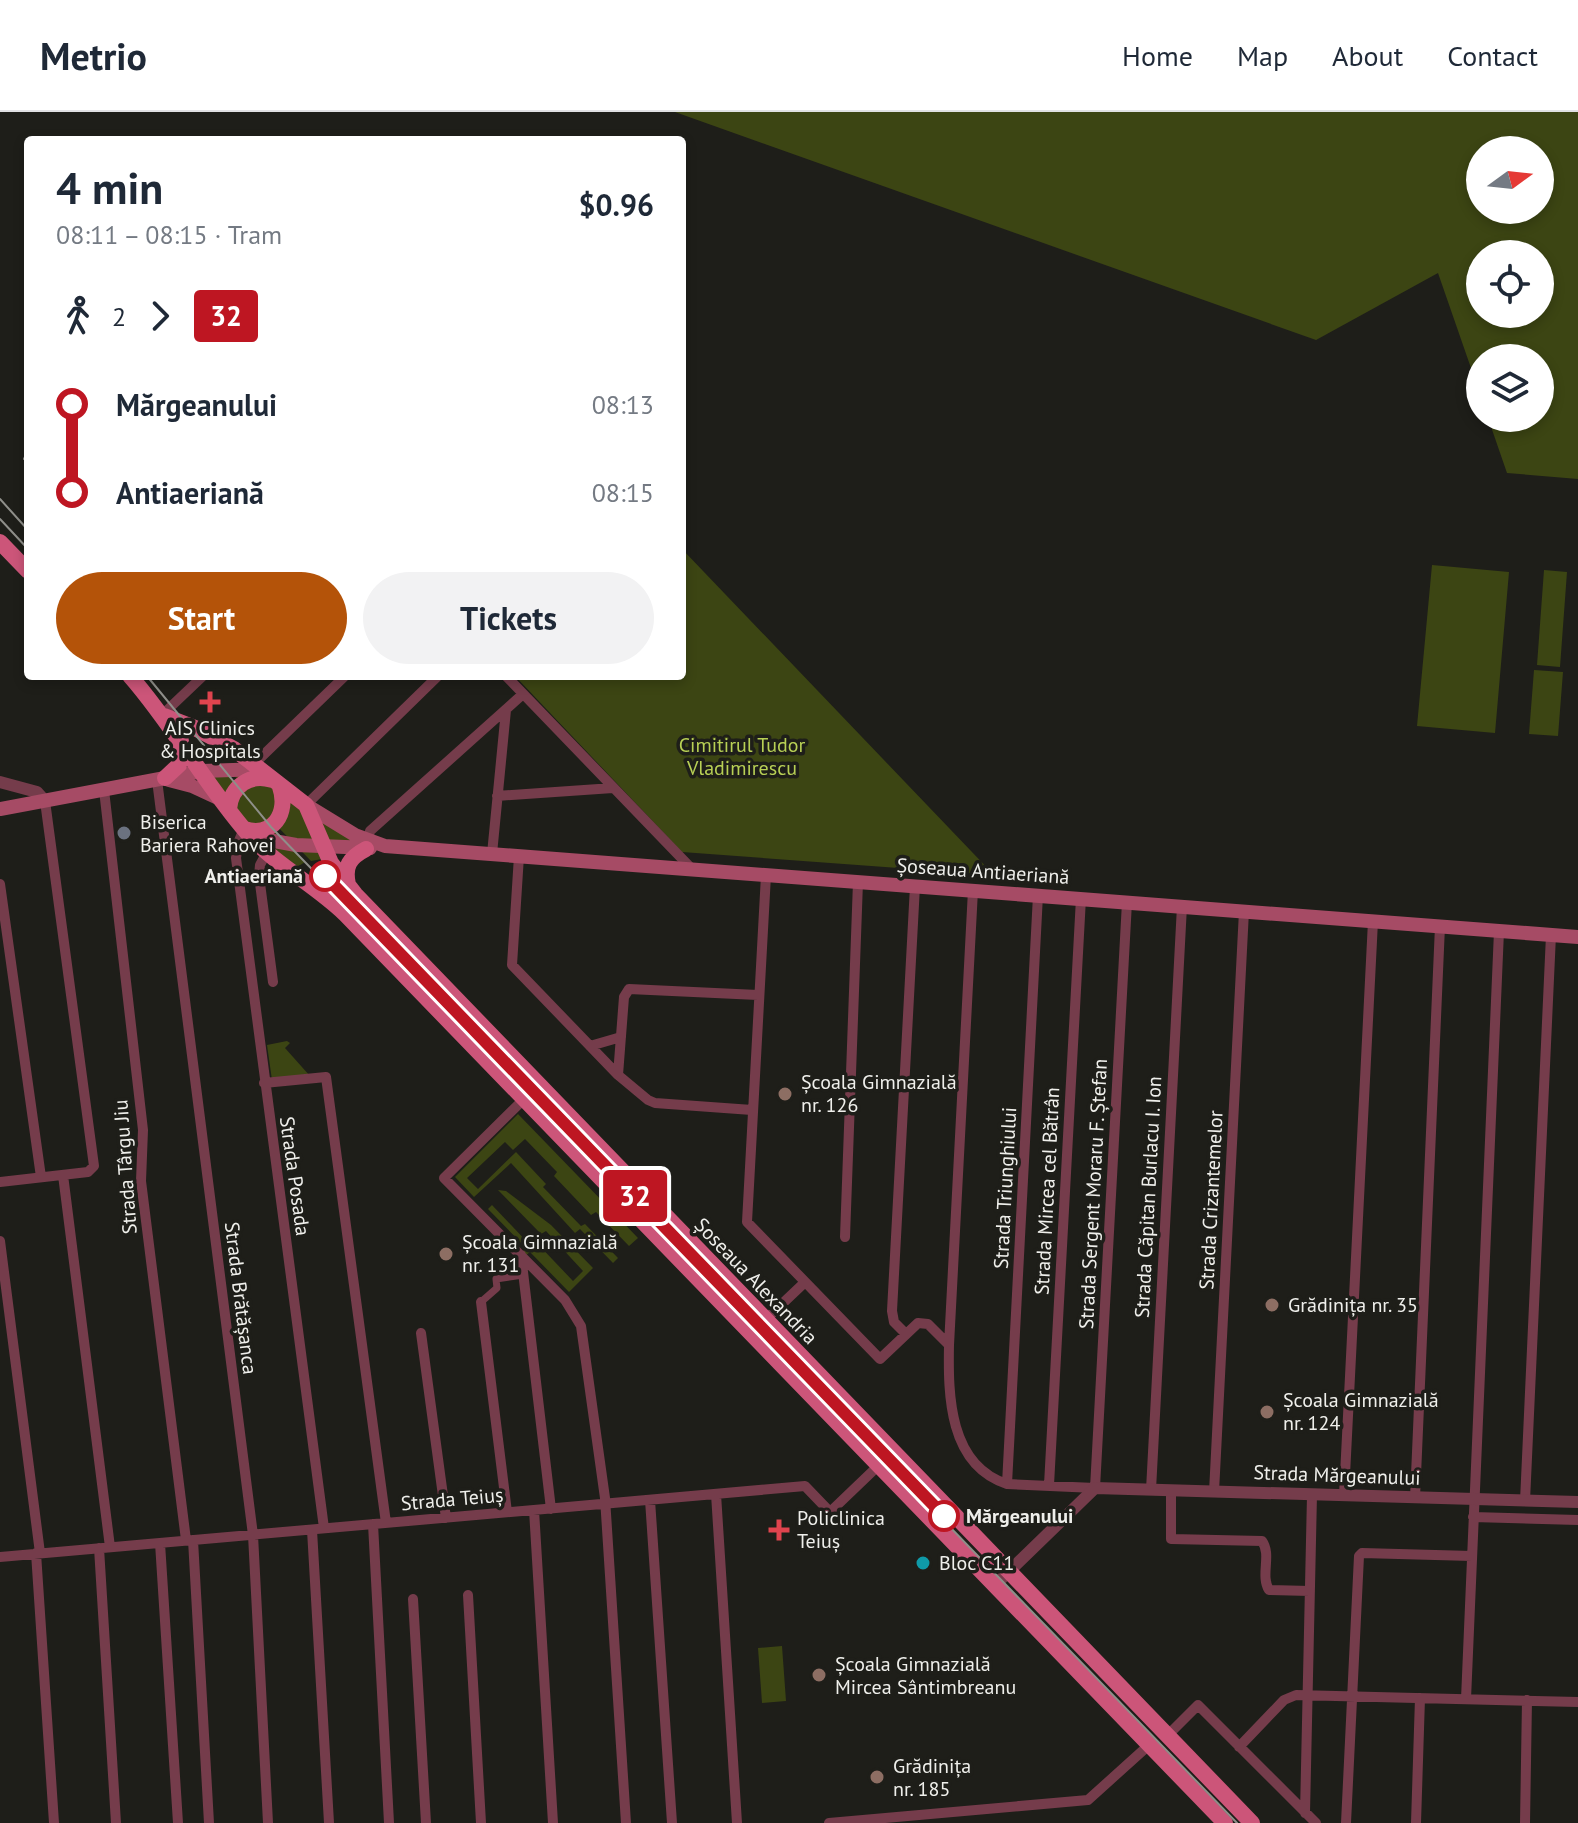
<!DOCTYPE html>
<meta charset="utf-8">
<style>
:root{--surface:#fff;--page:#f2f2f3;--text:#1f2937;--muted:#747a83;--line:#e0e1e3;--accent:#b45309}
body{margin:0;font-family:"PT Sans",sans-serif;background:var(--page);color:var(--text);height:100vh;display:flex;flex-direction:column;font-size:30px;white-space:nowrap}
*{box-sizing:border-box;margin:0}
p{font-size:26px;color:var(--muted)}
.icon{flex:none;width:44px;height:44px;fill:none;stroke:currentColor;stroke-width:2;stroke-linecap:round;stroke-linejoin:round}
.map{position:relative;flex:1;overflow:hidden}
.drawer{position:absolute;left:24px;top:24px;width:662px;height:544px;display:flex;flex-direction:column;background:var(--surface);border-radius:8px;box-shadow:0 4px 12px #0003}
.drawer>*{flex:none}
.badge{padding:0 16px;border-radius:6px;font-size:28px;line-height:52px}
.needle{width:52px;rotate:75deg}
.fabs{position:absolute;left:1466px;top:24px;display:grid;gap:16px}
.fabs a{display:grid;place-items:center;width:88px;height:88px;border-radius:50%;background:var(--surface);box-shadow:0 4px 12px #0003;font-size:40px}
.map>.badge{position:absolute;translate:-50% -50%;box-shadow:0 0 0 4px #fff}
.legs{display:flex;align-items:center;gap:12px;height:88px;padding:0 32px;font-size:26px}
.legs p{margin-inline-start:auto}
.summary{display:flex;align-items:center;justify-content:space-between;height:136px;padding:0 32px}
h1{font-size:44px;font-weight:700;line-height:60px}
.action{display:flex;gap:16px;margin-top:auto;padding:16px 32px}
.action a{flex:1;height:92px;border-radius:48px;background:var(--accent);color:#fff;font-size:32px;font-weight:700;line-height:92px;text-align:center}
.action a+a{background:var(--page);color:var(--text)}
ul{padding:0 32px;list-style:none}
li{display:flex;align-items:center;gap:28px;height:88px;font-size:30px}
li i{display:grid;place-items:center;width:12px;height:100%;margin:0 10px;background:currentColor}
li i::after{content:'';width:20px;height:20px;margin:-10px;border:6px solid;border-radius:50%;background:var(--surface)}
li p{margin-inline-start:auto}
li:first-child i{background:linear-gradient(#0000 50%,currentColor 0)}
li:last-child i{background:linear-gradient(currentColor 50%,#0000 0)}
header{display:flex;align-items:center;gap:48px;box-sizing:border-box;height:112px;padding:0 40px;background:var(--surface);border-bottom:2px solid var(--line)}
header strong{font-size:38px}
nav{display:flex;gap:44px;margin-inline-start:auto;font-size:28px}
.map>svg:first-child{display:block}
</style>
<header>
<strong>Metrio</strong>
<nav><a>Home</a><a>Map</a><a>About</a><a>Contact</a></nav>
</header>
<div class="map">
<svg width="1578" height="1711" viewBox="0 0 1578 1711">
<rect width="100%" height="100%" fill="#1e1e19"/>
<!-- green -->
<path fill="#3c4513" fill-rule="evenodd" d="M675,0H1578V367L1507,361L1488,306H1540V246H1480V282L1438,161L1316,228ZM1480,38H1540V98H1480ZM1480,142H1540V202H1480Z
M682,437L994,763L682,740L515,564H682Z
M1432,453L1509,460L1495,621L1417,614Z
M1544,458L1567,460L1560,555L1537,553Z
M1534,558L1563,560L1558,624L1529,622Z
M223,656L238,675L241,672L228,656H249L372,730L324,735L328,746L311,749L275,712L272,715L305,750L291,759L202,659Z
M287,929L290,931L285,936L310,964L272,968L267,933Z
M518,1002L638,1126L629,1134L596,1100L591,1103L554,1064L557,1060L525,1027L513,1038L505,1030L467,1066L478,1077L516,1040L546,1072L543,1075L581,1114L585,1112L618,1146L613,1151L580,1117L575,1121L511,1051L474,1085L455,1065Z
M498,1078L506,1079L551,1113L593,1156L569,1180L530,1140L525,1144L522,1141L526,1136L488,1097L492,1093L529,1132L534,1128L573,1169L583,1159L546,1119L541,1122Z
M782,1534L786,1589L762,1591L758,1536Z"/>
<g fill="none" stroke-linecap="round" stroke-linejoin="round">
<!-- pedestrian -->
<path stroke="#753c4b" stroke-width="7" d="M481,1190L497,1176L496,1167L523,1163"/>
<!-- minor -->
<path stroke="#753c4b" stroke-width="10" d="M506,564L691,756
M162,603L203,564
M254,652L345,564
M157,668L253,1423L268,1711
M104,678L143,1018L141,1069L186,1428
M497,684L613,676
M306,693L438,564
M244,717L238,731L236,746L324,1416
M368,728L370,719L523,582
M267,740L260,753L259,764L273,870
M492,742L506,598
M519,744L512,853L618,963L648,988L655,991L752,998
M766,763L747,1110L880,1247L918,1211L928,1212L949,1233C948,1284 949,1353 1007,1372L1095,1376L1127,790
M0,772L41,1065
M590,934L621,925
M618,963L624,885L629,877L758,883
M264,971L326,965L386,1411
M524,987L444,1066L565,1188L581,1214L605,1386L626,1711
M63,1063L110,1435
M0,1070L88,1060L94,1054L45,689
M845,1125L858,770
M0,1129L40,1441
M521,1143L551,1397
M481,1190L507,1400
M765,1208L805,1170
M421,1221L446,1406
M906,1222L894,1210L892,1199L915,774
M949,1233L973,778
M1007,1372L1038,783
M1049,1373L1081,786
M1151,1378L1182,794
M1171,1378V1427L1262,1429C1272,1443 1260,1463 1269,1478L1310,1479
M1214,1380L1244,799
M716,1382L737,1711
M1344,1383L1373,809
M1415,1386L1440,814
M650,1388L672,1711
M1525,1389L1551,823
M534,1398L553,1711
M1473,1405L1578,1408
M373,1412L389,1711
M312,1418L329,1711
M193,1428L209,1711
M160,1431L178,1711
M99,1436L116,1711
M36,1441L54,1711
M0,1445L805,1374L830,1400L878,1354
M468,1483L481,1711
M413,1487L426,1711
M1466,1587L1499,819
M1168,1623L1198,1593L1316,1711
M1239,1635L1284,1588L1296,1583L1578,1590
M1305,1701L1312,1383
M829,1711L1088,1688L1149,1633
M1346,1711L1359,1444L1362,1441L1472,1444
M1416,1711L1420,1586
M1525,1711L1527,1588"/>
<!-- tertiary -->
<path stroke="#753c4b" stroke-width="12" d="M0,670L37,680L45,689
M994,1474L1095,1376L1578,1390"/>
<!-- secondary -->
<path stroke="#a64b65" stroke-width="14" d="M169,668L192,674L220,687
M306,693L355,723L385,734L1578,825
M0,697L202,659L260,657
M252,725L296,733L370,736"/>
<!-- primary -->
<path stroke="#cc5579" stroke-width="16" d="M0,430L28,459
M130,564C174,614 205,673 249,723C277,754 315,773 345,802L1225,1711
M164,604L195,616L234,637L306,693L331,751L355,782L1252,1711
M165,666L179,653L181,629
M229,697C231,674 250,661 272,668
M244,717C273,726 289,701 280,675
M348,773C344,754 349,746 366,737"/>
<!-- tram -->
<path stroke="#8f8f8a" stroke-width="2" d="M24,347L28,338
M0,387L28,418
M0,407L28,437
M147,564L271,715L1237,1711"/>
</g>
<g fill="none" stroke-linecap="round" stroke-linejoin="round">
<defs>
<path id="line-1" d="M325,764L944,1404"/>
</defs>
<!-- line-1 casing -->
<use href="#line-1" stroke="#fff" stroke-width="18"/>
<!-- line-1 -->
<use href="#line-1" stroke="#be1622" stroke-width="12"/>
</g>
<!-- markers -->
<g fill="#e0444e" stroke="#1e1e19" stroke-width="3">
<path d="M206 578h8v8h8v8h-8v8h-8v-8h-8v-8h8z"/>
<path d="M775 1406h8v8h8v8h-8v8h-8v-8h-8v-8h8z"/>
</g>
<circle fill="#6b7280" stroke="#1e1e19" stroke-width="3" cx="124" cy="721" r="8"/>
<g fill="#fff" stroke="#be1622" stroke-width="4">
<circle cx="325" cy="764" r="14"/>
<circle cx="944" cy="1404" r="14"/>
</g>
<g fill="#8d6e63" stroke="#1e1e19" stroke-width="3">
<circle cx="785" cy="982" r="8"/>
<circle cx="446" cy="1142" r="8"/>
<circle cx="1272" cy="1193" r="8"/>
<circle cx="1267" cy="1300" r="8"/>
<circle cx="819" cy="1563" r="8"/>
<circle cx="877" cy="1665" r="8"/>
</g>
<circle fill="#0f9aa8" stroke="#1e1e19" stroke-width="3" cx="923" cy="1451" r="8"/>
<g text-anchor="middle" stroke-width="7" stroke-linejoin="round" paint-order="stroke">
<!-- poi labels -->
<g font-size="20" fill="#efefeb" stroke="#1e1e19" text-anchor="start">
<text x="210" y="623" text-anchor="middle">AIS Clinics<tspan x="210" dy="23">&amp; Hospitals</tspan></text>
<text x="140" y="717">Biserica<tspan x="140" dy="23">Bariera Rahovei</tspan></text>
<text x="801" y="977">Școala Gimnazială<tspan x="801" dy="23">nr. 126</tspan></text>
<text x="462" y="1137">Școala Gimnazială<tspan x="462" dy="23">nr. 131</tspan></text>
<text x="1288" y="1200">Grădinița nr. 35</text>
<text x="1283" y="1295">Școala Gimnazială<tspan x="1283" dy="23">nr. 124</tspan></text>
<text x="797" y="1413">Policlinica<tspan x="797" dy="23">Teiuș</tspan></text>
<text x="939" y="1458">Bloc C11</text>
<text x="835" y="1559">Școala Gimnazială<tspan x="835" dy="23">Mircea Sântimbreanu</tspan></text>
<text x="893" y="1661">Grădinița<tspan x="893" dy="23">nr. 185</tspan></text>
</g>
<!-- park labels -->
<g font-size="20" fill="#b8d055" stroke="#1e1e19">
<text x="742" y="640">Cimitirul Tudor<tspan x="742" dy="23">Vladimirescu</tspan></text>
</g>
<!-- street labels -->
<g font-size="20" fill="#efefeb" stroke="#1e1e19">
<text transform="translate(983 759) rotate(4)" y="7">Șoseaua Antiaeriană</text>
<text transform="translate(125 1055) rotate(-94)" y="7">Strada Târgu Jiu</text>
<text transform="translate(295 1064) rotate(82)" y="7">Strada Posada</text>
<text transform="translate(1005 1076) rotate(-87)" y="7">Strada Triunghiului</text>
<text transform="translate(1047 1079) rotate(-87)" y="7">Strada Mircea cel Bătrân</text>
<text transform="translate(1093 1082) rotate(-87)" y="7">Strada Sergent Moraru F. Ștefan</text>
<text transform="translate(1148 1085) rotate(-87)" y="7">Strada Căpitan Burlacu I. Ion</text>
<text transform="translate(1211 1088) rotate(-87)" y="7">Strada Crizantemelor</text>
<text transform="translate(756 1169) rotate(46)" y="7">Șoseaua Alexandria</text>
<text transform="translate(241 1186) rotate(83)" y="7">Strada Brătășanca</text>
<text transform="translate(1337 1363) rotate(2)" y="7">Strada Mărgeanului</text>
<text transform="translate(452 1387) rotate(-5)" y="7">Strada Teiuș</text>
</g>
<!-- stop labels -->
<g font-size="20" font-weight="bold" fill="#efefeb" stroke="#1e1e19" text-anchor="end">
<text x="303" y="771">Antiaeriană</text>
<text x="966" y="1411" text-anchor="start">Mărgeanului</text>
</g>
</g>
</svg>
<div class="fabs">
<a><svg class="needle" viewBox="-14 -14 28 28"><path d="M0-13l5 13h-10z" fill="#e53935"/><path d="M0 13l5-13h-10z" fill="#747a83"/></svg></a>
<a><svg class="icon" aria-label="locate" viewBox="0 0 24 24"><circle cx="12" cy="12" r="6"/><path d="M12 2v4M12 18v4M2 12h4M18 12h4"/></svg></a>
<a><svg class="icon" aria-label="layers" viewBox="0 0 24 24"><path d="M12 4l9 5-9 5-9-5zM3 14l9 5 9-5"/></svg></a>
</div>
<b class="badge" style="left:635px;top:1084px;background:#be1622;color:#fff">32</b>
<section class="drawer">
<div class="summary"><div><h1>4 min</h1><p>08:11 – 08:15 · Tram</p></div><b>$0.96</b></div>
<div class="legs"><svg class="icon" aria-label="walk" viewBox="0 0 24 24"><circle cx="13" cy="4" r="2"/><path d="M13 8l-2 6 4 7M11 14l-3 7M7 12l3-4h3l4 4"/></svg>2<svg class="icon" aria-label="forward" viewBox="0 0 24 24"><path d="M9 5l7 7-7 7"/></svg><b class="badge" style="background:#be1622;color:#fff">32</b></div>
<ul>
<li><i style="color:#be1622"></i><b>Mărgeanului</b><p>08:13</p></li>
<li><i style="color:#be1622"></i><b>Antiaeriană</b><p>08:15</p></li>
</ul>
<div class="action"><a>Start</a><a>Tickets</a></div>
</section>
</div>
